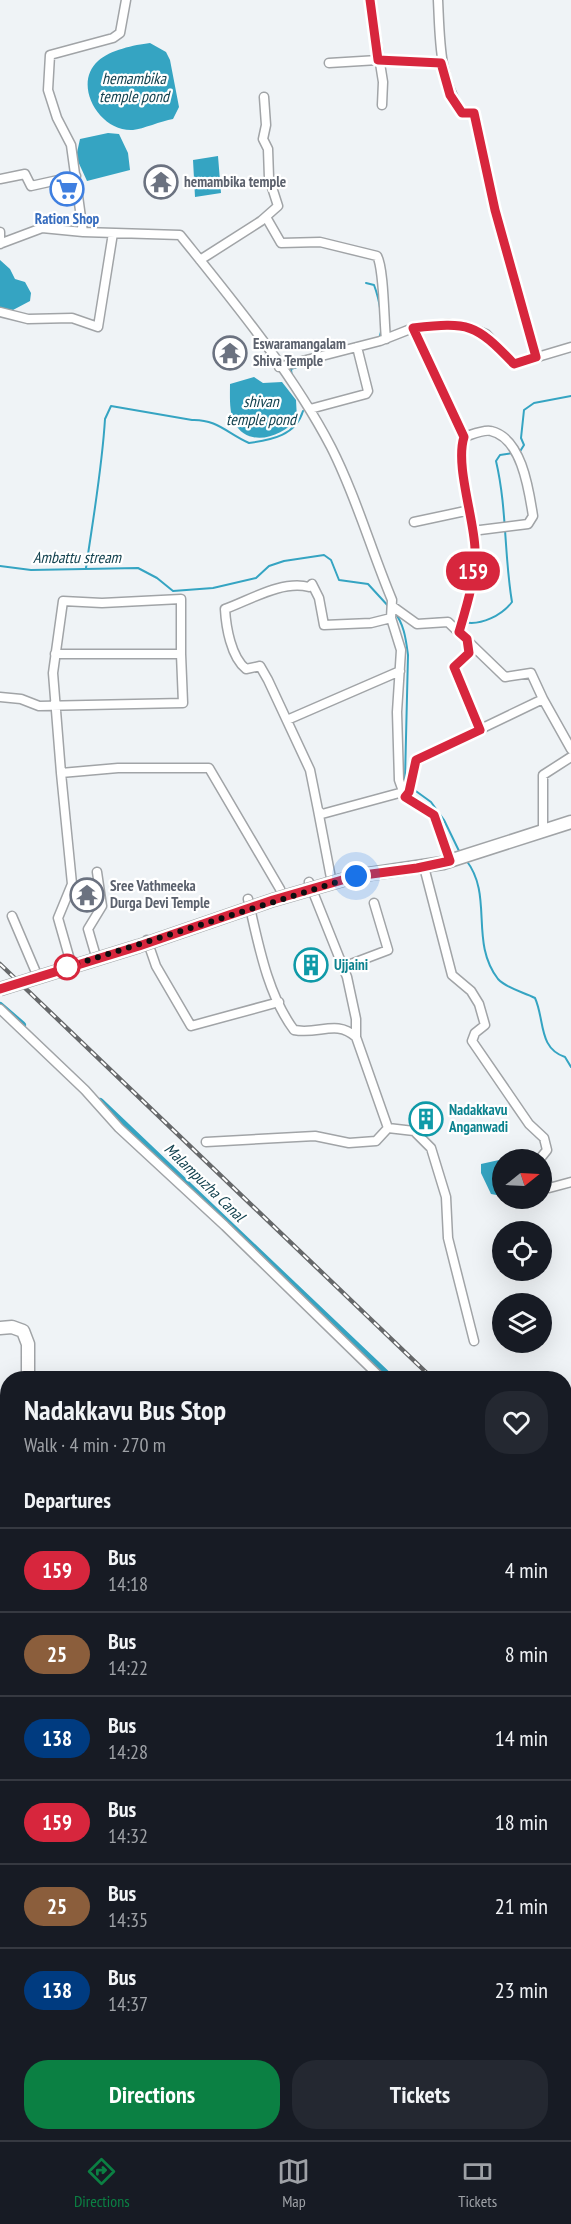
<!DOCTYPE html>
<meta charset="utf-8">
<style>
:root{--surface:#171b24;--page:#242831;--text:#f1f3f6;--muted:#9ea1a6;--line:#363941;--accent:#0b8043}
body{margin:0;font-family:"PT Sans Narrow",sans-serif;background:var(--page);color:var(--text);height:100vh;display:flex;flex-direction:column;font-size:22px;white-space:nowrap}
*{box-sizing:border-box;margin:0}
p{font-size:20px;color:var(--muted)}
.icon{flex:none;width:33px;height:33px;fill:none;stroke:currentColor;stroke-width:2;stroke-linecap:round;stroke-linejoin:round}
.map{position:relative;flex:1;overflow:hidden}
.details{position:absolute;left:0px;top:1371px;width:572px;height:770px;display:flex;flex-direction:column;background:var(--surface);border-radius:24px 24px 0 0;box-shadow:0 6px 24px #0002}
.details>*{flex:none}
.badge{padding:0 12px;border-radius:20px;font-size:21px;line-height:39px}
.needle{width:39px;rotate:72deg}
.controls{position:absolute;left:492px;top:1149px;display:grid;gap:12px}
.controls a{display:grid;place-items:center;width:60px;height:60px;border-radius:50%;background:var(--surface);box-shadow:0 6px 24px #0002;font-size:30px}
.you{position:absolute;width:30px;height:30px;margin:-15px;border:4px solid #fff;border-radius:50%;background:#1a73e8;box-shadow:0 0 0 9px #1a73e833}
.map>.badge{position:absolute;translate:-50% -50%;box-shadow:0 0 0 3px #fff}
h2{padding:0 24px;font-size:22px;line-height:54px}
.round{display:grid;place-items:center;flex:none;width:63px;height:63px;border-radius:24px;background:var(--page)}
.overview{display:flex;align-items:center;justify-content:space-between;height:102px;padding:0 24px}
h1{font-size:28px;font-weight:800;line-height:45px}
.primary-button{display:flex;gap:12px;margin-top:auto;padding:12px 24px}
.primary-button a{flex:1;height:69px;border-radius:24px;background:var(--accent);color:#fff;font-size:24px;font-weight:800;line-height:69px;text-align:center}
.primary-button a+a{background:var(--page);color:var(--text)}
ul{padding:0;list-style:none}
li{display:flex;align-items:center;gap:18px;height:84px;padding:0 24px;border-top:2px solid var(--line)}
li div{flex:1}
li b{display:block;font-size:22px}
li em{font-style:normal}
li .badge{min-width:66px;font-weight:700;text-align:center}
.dock{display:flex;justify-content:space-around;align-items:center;height:84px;border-top:2px solid var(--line);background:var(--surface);font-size:16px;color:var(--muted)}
.dock a{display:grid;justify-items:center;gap:3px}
.dock .active{color:var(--accent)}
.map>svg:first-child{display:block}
</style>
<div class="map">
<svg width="571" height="2140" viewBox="0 0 571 2140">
<rect width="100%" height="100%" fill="#eff3f6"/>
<!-- water -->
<path fill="#35a4c2" d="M150,43L166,52L170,60L179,107L173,119C161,121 143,129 133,130C99,132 72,84 98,61C110,50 134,45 150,43Z
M108,133L119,134L128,153L130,170L87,181L76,157L80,139Z
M218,156L221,193L195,197L193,160Z
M0,260L10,269L15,279L25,282L31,293L30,301L13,310L0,308Z
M254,377L263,383L282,382L296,400L297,419C282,437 248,449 234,422C229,412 230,395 230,384Z
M508,1158L502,1160V1196L491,1194L481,1173V1164Z
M0,1670L7,1676V1830L0,1815Z
M123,2133H256L260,2140H124Z"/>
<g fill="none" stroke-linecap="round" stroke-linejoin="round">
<!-- stream -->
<path stroke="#35a4c2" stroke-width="2" d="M366,283L374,285C379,298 385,326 379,338
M292,377L291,369L300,366
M519,453L524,445L521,438L524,410L534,403L571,396
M0,566L31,570L138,568L157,578L173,591L213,588L256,578L269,566L284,561L324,555L331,560L339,580L368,584L390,608
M86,568C93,519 102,469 105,419L111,406L192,420C217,419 228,434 249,443C272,440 296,435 303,411
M394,612C404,623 406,640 408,655L405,779L408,782
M426,620L444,618
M464,622C481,626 502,615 512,602C504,555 507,508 496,461L500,455L513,453
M413,789L431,802L444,820L460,853
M466,860C494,896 469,941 498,979C507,989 524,992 535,998C545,1020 538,1048 565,1057L571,1067"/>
<!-- canal -->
<path stroke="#35a4c2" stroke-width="8" d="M0,1006L22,1025
M100,1102L390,1378
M564,1544L571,1551"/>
<defs>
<path id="street" d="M126,0L120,33L113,38L50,55L48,90L57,118L71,145L83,232L180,235C233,301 292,372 331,447C356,496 371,550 392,600L391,618L401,650L397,712L399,780L405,797L434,815L450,861
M370,0L383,82L382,105
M438,0C440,41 439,78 462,113H474L495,210L536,357
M329,63L378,60L441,63
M0,179L25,174L31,186L76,176
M266,217L281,243L320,242L377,256C384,268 384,321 386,339
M0,232V244
M2,243L42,228L83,232
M200,260L261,221L278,206L269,178L268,149L263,139L266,125L264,97
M0,312L28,319L72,318L98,327L113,233
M413,328L464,437
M279,367L380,341L413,328L448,324L469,327L486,334L514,364L571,347
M310,409L366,394L368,391L357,347
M414,522L470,510
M392,606L417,624L448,622L505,677L531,673L543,699
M391,618L371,623L324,625L319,598L312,584L309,587C282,580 250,600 225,609C226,627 231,657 246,669L260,666L268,680L310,770L318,810L322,814L403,792
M459,632C467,605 476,577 475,549C474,518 455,465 464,437C471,435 484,429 491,431C522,438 529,491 533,516L528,524L472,531
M467,640L469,653L455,667L480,730
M181,654V599L102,603L63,601L53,673L61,773L118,768H209L280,889
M0,697L21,699L39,706L183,703L181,654H55
M287,720L400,671
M61,773L72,884L58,918L70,960
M405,797L409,792L416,760L543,699L571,749
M318,810L331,878
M543,831V775L571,757
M424,867L452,975L471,991L479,1004L485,1025L475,1033L472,1041L529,1124L544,1138L547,1150L539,1160
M309,882L347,977L356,1019V1037L388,1128L414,1131L431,1148L446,1197L448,1238L474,1341
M248,899C258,942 267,994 294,1030C319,1035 336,1019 356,1037
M12,916L35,970
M147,940L156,966L191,1026L279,1002
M95,953L88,929L102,906L97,872
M343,967L388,950L374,903
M0,1009L85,1090L119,1128L225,1226L381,1378
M206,1142L315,1136L349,1143L376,1141L388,1128
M542,1167L549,1188L571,1182
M564,1553L571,1560
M564,1729L571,1726
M564,1776L568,1784L564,1786
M0,1920L8,1918
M564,2033L571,2049
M564,2077L571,2075
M0,2090L8,2101
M23,2133L27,2140"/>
<path id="secondary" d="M356,876L443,863L571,822
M0,1328L12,1327L23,1331L28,1344V1378
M564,1865L571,1873"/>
</defs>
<!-- street casing -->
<use href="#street" stroke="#a1a4a7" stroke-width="11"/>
<!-- secondary casing -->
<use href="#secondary" stroke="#a1a4a7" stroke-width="15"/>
<!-- street -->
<use href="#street" stroke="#fff" stroke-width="8"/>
<!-- secondary -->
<use href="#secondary" stroke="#fff" stroke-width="12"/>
<defs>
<path id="rail" d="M0,964L432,1378
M564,1517L571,1523"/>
</defs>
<!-- rail casing -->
<use href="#rail" stroke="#66686a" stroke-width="4.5"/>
<!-- rail -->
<use href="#rail" stroke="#fff" stroke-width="2" stroke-dasharray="7" stroke-linecap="butt"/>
<defs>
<path id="secondary-bridge" d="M0,989L139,946L273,900L356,876"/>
</defs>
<!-- secondary-bridge casing -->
<use href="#secondary-bridge" stroke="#a1a4a7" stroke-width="15" stroke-linecap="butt"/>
<!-- secondary-bridge -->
<use href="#secondary-bridge" stroke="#fff" stroke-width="12"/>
</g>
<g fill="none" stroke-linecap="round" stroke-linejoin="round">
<defs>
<path id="line" d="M0,989L139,946L273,900L356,876L417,868L450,861L434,815L405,797L409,792L416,760L480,730L454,667L469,653L467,639L459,632C467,605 476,577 475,549C474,518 455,465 464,437L413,328C469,322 475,323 514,364L536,357L495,210L474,113H462L450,95L441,63L378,60L370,0"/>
</defs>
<!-- line casing -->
<use href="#line" stroke="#fff" stroke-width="14"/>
<!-- line -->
<use href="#line" stroke="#d7263d" stroke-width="9"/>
<!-- walk -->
<path stroke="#0d0e0f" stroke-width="6" stroke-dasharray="0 10.8" d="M67,967L356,876"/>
</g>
<!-- icons -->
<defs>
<symbol id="temple-ring" viewBox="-11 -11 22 22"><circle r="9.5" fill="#fff" stroke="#6b7280" stroke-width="1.5"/><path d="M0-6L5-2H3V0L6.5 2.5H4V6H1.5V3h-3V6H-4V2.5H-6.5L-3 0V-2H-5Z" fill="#6b7280"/></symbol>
<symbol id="supermarket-ring" viewBox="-11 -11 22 22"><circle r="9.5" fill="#fff" stroke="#3f7fe0" stroke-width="1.5"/><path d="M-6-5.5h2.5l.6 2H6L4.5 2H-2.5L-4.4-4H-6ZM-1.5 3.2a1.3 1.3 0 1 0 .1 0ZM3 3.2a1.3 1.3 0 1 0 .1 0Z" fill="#3f7fe0"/></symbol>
<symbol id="building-ring" viewBox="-11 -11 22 22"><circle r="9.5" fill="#fff" stroke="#0f9aa8" stroke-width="1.5"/><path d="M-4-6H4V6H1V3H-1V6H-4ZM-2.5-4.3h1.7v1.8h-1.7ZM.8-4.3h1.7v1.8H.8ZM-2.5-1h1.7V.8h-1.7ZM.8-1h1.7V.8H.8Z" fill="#0f9aa8"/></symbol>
</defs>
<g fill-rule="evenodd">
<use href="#temple-ring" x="142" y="163" width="38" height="38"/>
<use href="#supermarket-ring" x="48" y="170" width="38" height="38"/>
<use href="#temple-ring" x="211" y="334" width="38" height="38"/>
<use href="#temple-ring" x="68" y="876" width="38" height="38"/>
<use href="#building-ring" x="292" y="946" width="38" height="38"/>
<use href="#building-ring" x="407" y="1100" width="38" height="38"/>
</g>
<!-- markers -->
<circle fill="#fff" stroke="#d7263d" stroke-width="3" cx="67" cy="967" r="12"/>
<g text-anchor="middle" stroke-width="4.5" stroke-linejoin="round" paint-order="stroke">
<!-- worship labels -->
<g font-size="15" font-weight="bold" fill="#5b616d" stroke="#fff" text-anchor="start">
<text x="184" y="187">hemambika temple</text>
<text x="253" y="349">Eswaramangalam<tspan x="253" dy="17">Shiva Temple</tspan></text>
<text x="110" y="891">Sree Vathmeeka<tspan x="110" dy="17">Durga Devi Temple</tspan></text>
</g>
<!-- shop labels -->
<g font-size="15" font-weight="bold" fill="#366cbe" stroke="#fff">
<text x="67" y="224">Ration Shop</text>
</g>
<!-- culture labels -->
<g font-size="15" font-weight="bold" fill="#0d838f" stroke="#fff" text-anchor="start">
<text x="334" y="970">Ujjaini</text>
<text x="449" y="1115">Nadakkavu<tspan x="449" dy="17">Anganwadi</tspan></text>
</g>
<!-- water labels -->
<g font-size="16" font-style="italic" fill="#13424f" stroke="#fff">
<text x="134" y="84">hemambika<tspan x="134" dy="18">temple pond</tspan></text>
<text x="261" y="407">shivan<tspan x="261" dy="18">temple pond</tspan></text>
<text x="77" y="563">Ambattu stream</text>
<text transform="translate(205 1182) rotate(44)" y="6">Malampuzha Canal</text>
</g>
</g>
</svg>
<div class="controls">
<a><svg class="needle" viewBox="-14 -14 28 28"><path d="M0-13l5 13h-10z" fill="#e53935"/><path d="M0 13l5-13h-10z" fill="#9ea1a6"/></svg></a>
<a><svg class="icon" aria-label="locate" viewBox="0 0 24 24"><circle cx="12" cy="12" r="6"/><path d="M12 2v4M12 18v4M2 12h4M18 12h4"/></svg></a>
<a><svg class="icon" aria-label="layers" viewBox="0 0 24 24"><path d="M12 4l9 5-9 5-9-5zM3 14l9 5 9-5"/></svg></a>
</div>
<div class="you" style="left:356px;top:876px"></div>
<b class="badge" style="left:473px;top:571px;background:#d7263d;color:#fff">159</b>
<section class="details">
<div class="overview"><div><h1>Nadakkavu Bus Stop</h1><p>Walk · 4 min · 270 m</p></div><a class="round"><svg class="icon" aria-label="heart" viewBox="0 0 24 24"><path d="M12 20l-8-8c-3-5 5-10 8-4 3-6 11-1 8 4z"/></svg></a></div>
<h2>Departures</h2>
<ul>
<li><span class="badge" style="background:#d7263d;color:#fff">159</span><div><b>Bus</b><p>14:18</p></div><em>4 min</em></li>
<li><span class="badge" style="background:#8b5e3c;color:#fff">25</span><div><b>Bus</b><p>14:22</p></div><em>8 min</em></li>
<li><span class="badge" style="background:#003b80;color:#fff">138</span><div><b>Bus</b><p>14:28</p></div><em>14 min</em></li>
<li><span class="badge" style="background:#d7263d;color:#fff">159</span><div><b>Bus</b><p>14:32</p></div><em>18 min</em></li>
<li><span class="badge" style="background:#8b5e3c;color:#fff">25</span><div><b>Bus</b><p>14:35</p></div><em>21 min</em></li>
<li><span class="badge" style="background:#003b80;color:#fff">138</span><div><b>Bus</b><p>14:37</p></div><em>23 min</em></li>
</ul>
<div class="primary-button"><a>Directions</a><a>Tickets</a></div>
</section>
</div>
<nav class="dock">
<a class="active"><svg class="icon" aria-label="directions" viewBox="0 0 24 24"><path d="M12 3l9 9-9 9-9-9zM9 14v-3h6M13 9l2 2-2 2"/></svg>Directions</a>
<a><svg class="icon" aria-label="map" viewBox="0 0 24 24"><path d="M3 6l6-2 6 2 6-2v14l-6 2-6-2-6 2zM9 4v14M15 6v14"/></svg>Map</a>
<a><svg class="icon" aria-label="tickets" viewBox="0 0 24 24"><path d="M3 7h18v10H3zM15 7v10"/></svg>Tickets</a>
</nav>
